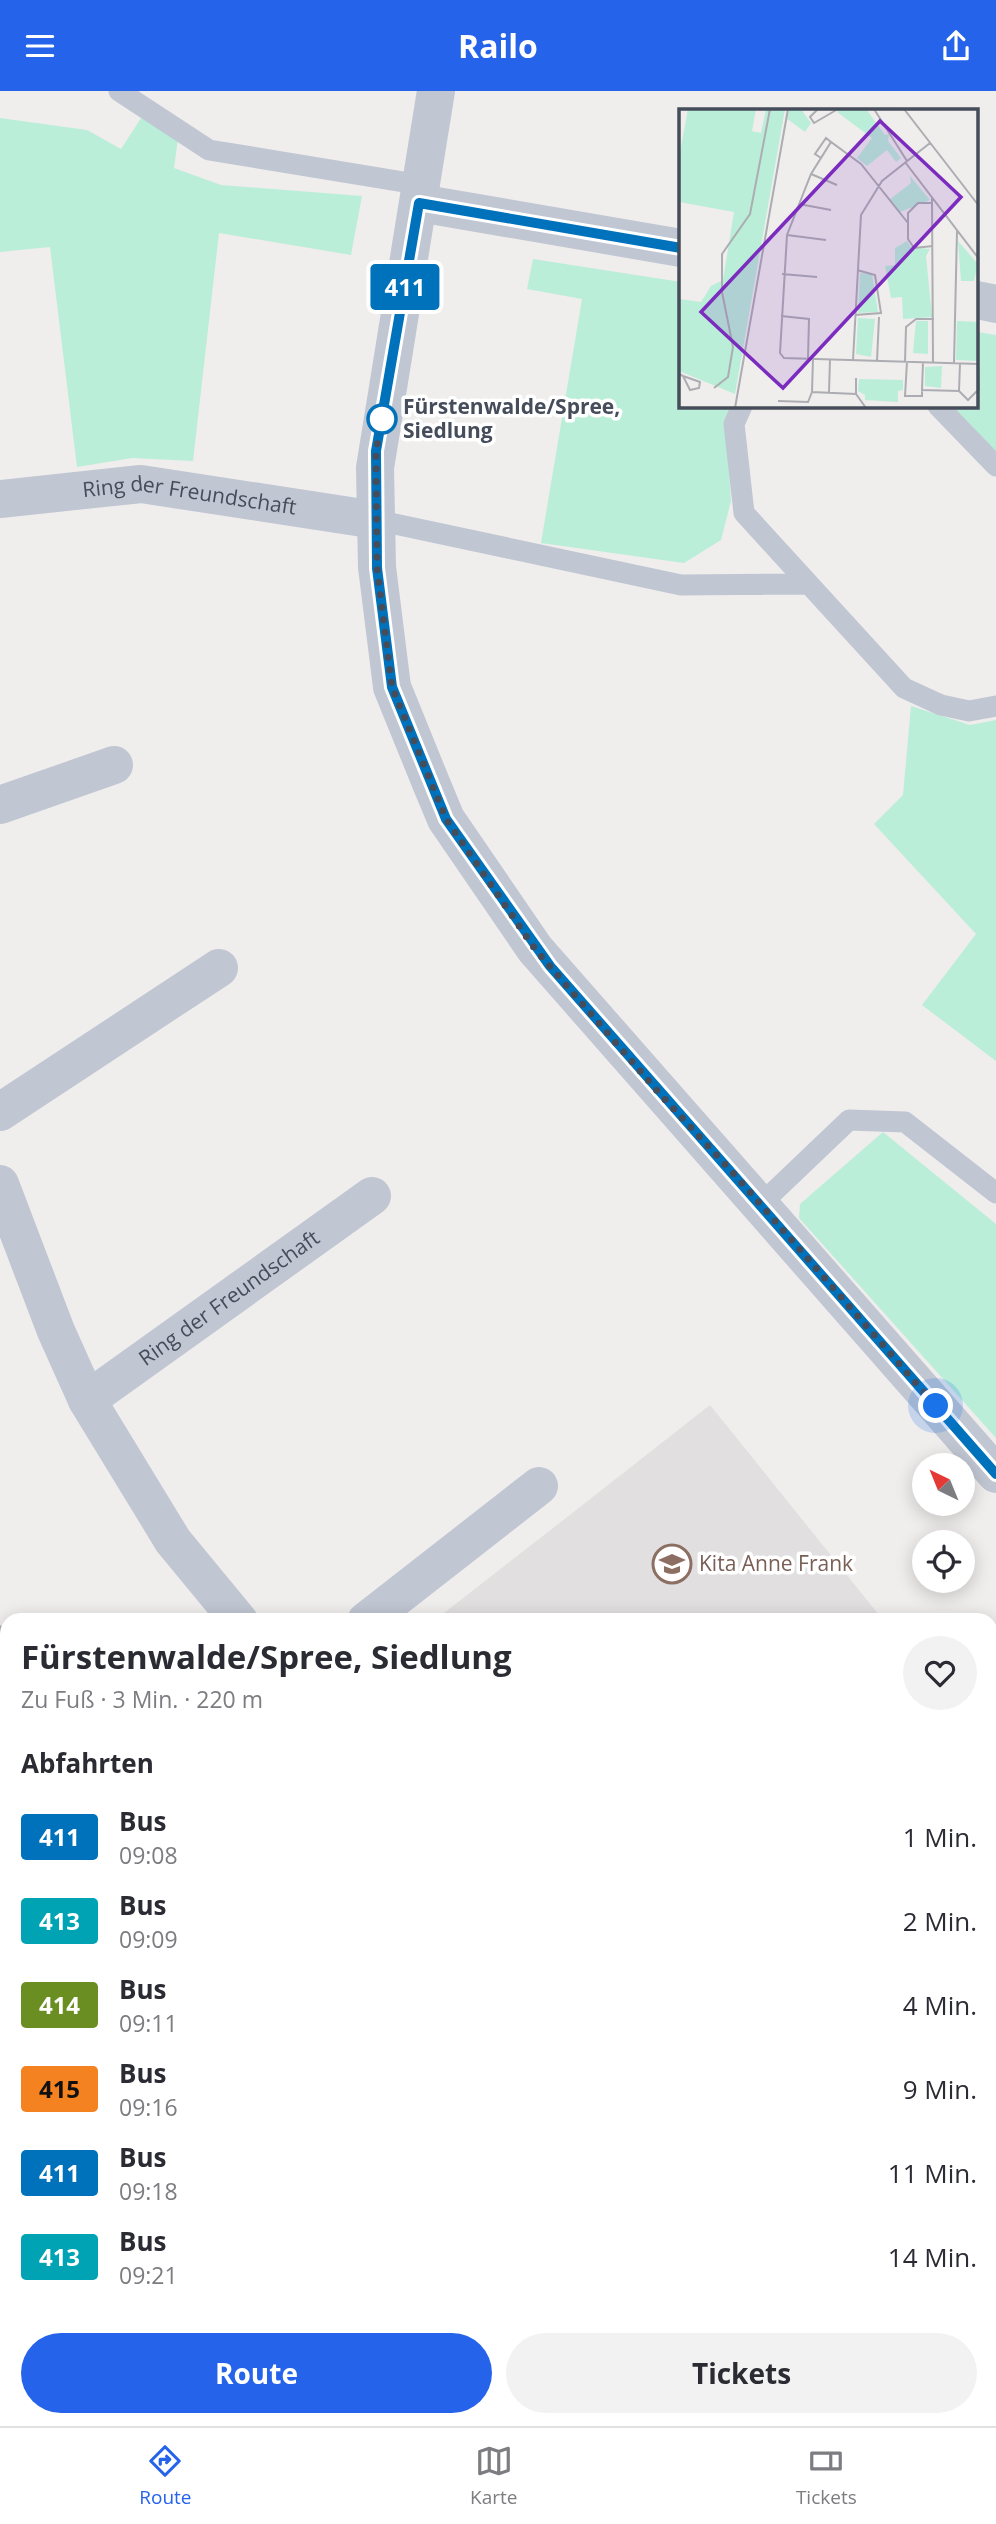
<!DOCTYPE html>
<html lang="de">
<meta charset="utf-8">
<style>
:root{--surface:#fff;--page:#f2f2f3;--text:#2b2b33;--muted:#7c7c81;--line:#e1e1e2;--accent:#2563eb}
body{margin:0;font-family:"Open Sans",sans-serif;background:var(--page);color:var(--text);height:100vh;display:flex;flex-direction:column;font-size:26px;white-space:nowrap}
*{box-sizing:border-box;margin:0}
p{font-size:23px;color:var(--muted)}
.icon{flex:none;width:38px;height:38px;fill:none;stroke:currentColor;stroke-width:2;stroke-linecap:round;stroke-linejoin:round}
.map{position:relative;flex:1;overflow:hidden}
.sheet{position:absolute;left:0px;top:1522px;width:998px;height:814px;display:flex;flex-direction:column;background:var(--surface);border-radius:21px 21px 0 0;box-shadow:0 4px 18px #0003}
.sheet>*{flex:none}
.badge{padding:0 14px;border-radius:5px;font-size:24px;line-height:46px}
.needle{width:46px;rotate:317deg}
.buttons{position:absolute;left:912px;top:1362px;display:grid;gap:14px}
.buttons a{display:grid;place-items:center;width:63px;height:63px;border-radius:50%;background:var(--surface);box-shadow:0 4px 18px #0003;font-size:35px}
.you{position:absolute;width:35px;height:35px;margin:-18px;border:5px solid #fff;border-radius:50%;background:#1a73e8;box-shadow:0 0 0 10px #1a73e833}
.map>.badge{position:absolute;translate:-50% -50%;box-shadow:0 0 0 4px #fff}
h2{padding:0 21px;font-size:26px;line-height:63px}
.round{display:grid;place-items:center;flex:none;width:74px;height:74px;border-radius:37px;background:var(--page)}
.overview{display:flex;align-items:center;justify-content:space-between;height:119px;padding:0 21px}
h1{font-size:33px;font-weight:700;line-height:52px}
.primary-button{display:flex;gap:14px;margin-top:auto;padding:14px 21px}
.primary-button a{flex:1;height:80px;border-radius:42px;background:var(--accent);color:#fff;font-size:28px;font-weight:700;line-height:80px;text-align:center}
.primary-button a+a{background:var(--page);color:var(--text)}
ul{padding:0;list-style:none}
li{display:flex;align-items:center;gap:21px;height:84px;padding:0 21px}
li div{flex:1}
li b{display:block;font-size:26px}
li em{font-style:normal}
li .badge{min-width:77px;font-weight:700;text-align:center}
header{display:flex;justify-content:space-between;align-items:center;height:91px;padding:0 21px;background:var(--accent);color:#fff;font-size:32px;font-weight:700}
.menu{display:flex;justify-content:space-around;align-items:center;height:98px;border-top:2px solid var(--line);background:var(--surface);font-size:19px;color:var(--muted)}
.menu a{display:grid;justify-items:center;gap:4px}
.menu .active{color:var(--accent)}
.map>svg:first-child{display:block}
</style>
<header><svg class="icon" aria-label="menu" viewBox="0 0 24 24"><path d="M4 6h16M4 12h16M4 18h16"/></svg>Railo<svg class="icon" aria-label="share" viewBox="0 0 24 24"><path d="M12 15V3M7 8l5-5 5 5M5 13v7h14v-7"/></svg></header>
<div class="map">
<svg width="996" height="2335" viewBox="0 0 996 2335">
<rect width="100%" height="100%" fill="#f0eded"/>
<!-- education -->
<path fill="#e1dfdf" d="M710,1314L883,1529H435L580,1416Z"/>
<!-- green -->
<path fill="#baeed9" d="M143,24L178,48L174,77L221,94L362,105L351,164L219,142L193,370L132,367L77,376L50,156L0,161V27L87,39L121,58Z
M533,168L681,191V315H733L727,349L731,410L721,449L684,472L541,452L582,208L527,198Z
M977,241L996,244V361L951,315H977Z
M911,615L970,634L996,629V970L922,914L976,843L874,733L903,704Z
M883,1041L996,1133V1347L799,1127L800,1113Z
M0,1573L7,1583V2329H494L498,2335H0Z"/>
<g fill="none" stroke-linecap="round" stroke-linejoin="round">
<!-- lane -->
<path stroke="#c0c6d2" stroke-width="21" d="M119,0L209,59L422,94
M742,315L734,333L744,422L904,597L941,614L969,620L996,615
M938,315L996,375
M376,429L681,494L808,493
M761,1113L849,1029L905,1031L996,1102"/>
<!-- street -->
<g stroke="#c0c6d2" stroke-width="38">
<path d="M436,0L375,377L377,476L392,596L431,692L446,728L535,858L996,1383"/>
<path d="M419,112L681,157"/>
<path d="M977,209L996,213"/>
<path id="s1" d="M0,408L141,393L376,429"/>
<path d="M0,714L114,674"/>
<path d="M0,1021L219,877"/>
<path d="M0,1093L56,1240L87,1309L173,1450L239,1530"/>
<path id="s2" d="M87,1309L372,1105"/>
<path d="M366,1530L539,1395"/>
<path d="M990,1974L996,1969"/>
<path d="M0,2070L7,2078"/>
<path d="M372,2329L378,2335"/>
</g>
<!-- rail -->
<path stroke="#afb1b7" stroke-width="5" d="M0,1537L7,1548
M517,2329L521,2335"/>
</g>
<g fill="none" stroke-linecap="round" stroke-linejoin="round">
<defs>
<path id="line" d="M681,157L419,112L376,360L377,477L392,596L446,728L550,875L996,1383"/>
</defs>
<!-- line casing -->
<use href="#line" stroke="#fff" stroke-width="16"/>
<!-- line -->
<use href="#line" stroke="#0072bc" stroke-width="10"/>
<!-- walk -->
<path stroke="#454c5a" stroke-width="7" stroke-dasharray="0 12.6" d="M382,328L376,360L377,477L392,596L446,728L535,858L660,1003L735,1084L936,1315"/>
</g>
<!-- icons -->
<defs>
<symbol id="school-ring" viewBox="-11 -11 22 22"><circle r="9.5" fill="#fff" stroke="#8d6e63" stroke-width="1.5"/><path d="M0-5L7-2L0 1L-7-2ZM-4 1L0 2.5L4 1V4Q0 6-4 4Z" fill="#8d6e63"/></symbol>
</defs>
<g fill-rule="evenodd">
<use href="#school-ring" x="650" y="1451" width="44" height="44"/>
</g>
<!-- markers -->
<circle fill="#fff" stroke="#0072bc" stroke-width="3.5" cx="382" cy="328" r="14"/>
<g text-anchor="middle" stroke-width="7" stroke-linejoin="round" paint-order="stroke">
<!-- stop labels -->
<g font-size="21" font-weight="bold" fill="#454c5a" stroke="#fff" text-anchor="start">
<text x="403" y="323">Fürstenwalde/Spree,<tspan x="403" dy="24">Siedlung</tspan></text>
</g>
<!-- street labels -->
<g font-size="21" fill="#454c5a" stroke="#fff">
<text dy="7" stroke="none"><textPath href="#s1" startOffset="191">Ring der Freundschaft</textPath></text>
<text dy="7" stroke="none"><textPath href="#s2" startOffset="175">Ring der Freundschaft</textPath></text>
</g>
<!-- education labels -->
<g font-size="21" fill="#785e54" stroke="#fff" text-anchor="start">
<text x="699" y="1480">Kita Anne Frank</text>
</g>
</g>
<!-- overview -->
<g transform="translate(679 18)">
<rect width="299" height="299" fill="#f0eded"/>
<path d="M9,0H77L73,22L82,24L87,0H106L56,285L0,262V190L22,193L32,177L44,171L55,103L0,93V49ZM111,0H122L132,14L126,23L107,9ZM162,0H187L206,26L210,25L209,32L222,49L217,53L208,41L188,57L178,49L193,29L158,3ZM231,67L251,91L221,103L210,91L232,74ZM228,132L232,138L251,140L247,147L253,208L224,210L223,188L212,189L206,157L216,156V139ZM279,132L299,155L295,172H282ZM181,164L193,165L199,203L179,204ZM179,209L196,210L192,248L177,245ZM237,212H249V245L234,244ZM278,212L299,213V252L277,251ZM263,257L262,279L246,277V258ZM180,270L224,271V281L219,282V293L186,291V286L179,282Z" fill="#baeed9"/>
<path fill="none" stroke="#acadb2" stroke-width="2" d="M139,0L131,8L135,14L159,0M195,0L228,52M225,0L300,97M142,49L136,45L147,29L152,33M226,53L300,150M132,65L158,76M253,89L254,253M253,94H239L229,104V130L235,139L254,137M120,95L152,101M229,114L182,55L152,33L132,65L108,126L101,244L105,249L300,255M108,126L147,131M103,165L138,168M176,206L202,204L196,166L178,161M102,207L130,210L129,249M134,249L133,283L177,285M174,251L182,106L203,72L251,34M198,252L200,208M226,253L227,218L237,210H255M228,253L226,287H243V281M244,253L243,281L280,282L281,254M275,254L278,122M299,255L300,282M0,265L4,267L21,273L20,279L11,281L4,267M177,269V285L187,299M35,279L49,268L54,238L43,183V145L71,105L91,0M280,282L289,291L298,282M150,283L151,250M99,292L129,293L133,283M56,299L109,0"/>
<path fill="#7b2cbf" fill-opacity="0.15" stroke="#7b2cbf" stroke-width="3.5" d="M201,12L282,88L104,279L22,203Z"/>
<rect width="299" height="299" fill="none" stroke="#454c5a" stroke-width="3.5"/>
</g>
</svg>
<div class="buttons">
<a><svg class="needle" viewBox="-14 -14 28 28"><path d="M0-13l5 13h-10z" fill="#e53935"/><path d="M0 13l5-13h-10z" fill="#7c7c81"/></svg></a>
<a><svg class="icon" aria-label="locate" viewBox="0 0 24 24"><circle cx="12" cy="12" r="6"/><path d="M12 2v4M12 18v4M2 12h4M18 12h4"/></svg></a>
</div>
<div class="you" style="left:936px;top:1315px"></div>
<b class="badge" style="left:405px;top:196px;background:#0072bc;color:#fff">411</b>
<section class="sheet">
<div class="overview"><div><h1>Fürstenwalde/Spree, Siedlung</h1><p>Zu Fuß · 3 Min. · 220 m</p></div><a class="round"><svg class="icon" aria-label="heart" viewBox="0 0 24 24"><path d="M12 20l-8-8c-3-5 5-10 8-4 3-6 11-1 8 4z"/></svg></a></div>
<h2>Abfahrten</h2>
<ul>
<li><span class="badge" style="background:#0072bc;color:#fff">411</span><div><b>Bus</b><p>09:08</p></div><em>1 Min.</em></li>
<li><span class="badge" style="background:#00a3b4;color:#fff">413</span><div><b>Bus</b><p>09:09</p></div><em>2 Min.</em></li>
<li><span class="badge" style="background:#6b8e23;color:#fff">414</span><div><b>Bus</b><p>09:11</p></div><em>4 Min.</em></li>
<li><span class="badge" style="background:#f58220;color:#111">415</span><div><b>Bus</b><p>09:16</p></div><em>9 Min.</em></li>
<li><span class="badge" style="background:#0072bc;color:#fff">411</span><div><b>Bus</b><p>09:18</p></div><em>11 Min.</em></li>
<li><span class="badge" style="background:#00a3b4;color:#fff">413</span><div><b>Bus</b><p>09:21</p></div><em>14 Min.</em></li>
</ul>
<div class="primary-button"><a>Route</a><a>Tickets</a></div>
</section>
</div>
<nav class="menu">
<a class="active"><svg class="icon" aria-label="directions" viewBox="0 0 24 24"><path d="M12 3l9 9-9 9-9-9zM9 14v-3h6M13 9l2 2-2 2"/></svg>Route</a>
<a><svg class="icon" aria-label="map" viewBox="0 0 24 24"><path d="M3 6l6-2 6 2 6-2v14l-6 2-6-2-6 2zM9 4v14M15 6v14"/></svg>Karte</a>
<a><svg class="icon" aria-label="tickets" viewBox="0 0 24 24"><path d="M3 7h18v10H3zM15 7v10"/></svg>Tickets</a>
</nav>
